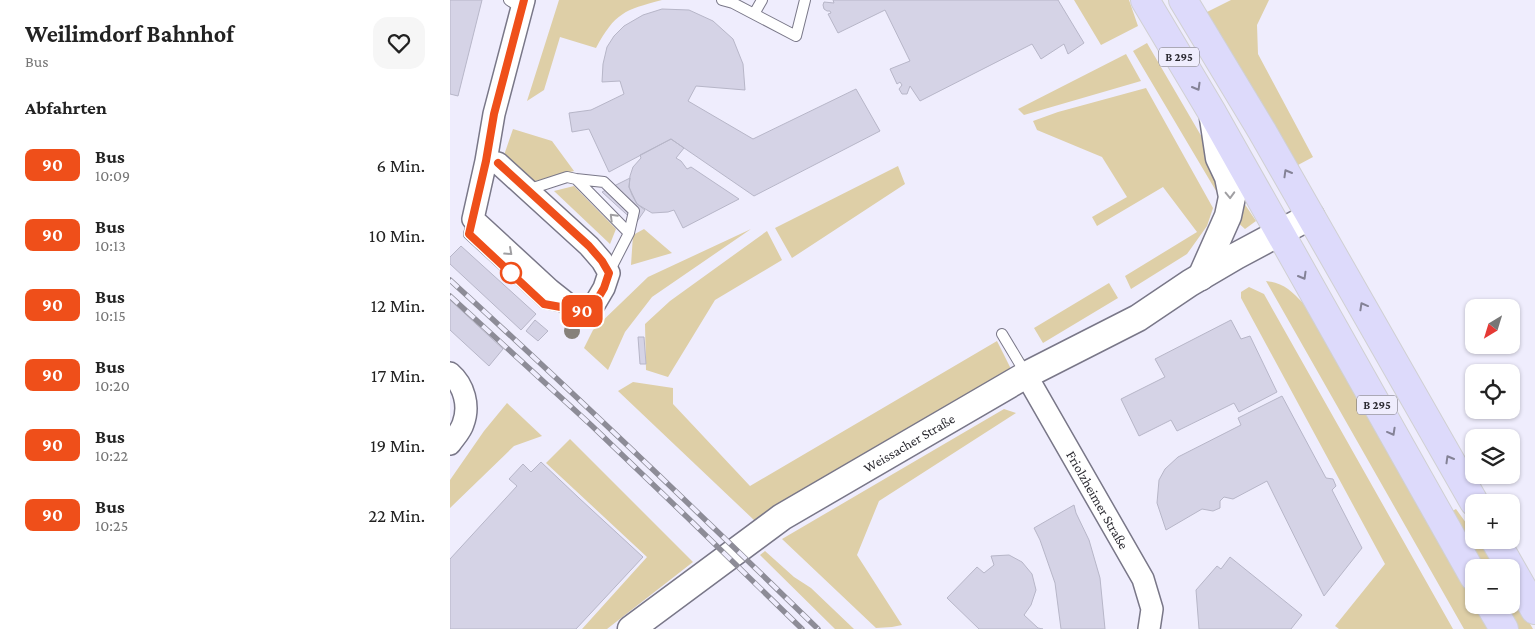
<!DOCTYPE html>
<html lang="de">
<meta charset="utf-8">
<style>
:root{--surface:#fff;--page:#f6f6f6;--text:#222;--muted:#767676}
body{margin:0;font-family:"Crimson Pro",serif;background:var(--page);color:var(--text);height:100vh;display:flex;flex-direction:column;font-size:19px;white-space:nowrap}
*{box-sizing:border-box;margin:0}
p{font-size:16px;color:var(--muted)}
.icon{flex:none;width:28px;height:28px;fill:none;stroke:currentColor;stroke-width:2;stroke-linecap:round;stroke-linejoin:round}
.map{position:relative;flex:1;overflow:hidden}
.details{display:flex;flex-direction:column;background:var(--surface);width:450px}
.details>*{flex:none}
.badge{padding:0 10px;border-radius:8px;font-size:18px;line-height:32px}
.needle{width:32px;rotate:218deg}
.fabs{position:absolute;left:1015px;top:299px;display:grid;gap:10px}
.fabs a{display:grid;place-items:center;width:55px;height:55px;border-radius:10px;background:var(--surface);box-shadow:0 1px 4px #0004;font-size:25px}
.map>.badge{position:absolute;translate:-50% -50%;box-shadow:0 0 0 2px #fff}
h2{padding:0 25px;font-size:19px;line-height:45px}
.round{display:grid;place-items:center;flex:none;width:52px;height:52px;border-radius:15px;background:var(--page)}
.head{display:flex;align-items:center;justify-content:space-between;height:85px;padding:0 25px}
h1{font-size:24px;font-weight:700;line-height:38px}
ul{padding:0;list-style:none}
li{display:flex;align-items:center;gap:15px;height:70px;padding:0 25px}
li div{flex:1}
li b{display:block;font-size:19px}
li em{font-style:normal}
li .badge{min-width:55px;font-weight:700;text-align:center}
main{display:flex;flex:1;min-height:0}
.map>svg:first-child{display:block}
</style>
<main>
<section class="details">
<div class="head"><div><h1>Weilimdorf Bahnhof</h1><p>Bus</p></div><a class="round"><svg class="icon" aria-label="heart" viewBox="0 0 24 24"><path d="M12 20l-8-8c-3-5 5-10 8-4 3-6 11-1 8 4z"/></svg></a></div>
<h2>Abfahrten</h2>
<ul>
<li><span class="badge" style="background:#ef4f1a;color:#fff">90</span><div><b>Bus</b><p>10:09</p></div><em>6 Min.</em></li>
<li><span class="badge" style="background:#ef4f1a;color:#fff">90</span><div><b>Bus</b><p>10:13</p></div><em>10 Min.</em></li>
<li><span class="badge" style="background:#ef4f1a;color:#fff">90</span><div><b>Bus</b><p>10:15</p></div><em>12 Min.</em></li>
<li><span class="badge" style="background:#ef4f1a;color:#fff">90</span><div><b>Bus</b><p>10:20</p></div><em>17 Min.</em></li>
<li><span class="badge" style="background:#ef4f1a;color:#fff">90</span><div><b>Bus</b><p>10:22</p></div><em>19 Min.</em></li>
<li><span class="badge" style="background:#ef4f1a;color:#fff">90</span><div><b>Bus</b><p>10:25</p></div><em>22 Min.</em></li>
</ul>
</section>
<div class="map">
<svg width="1085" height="629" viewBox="0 0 1085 629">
<rect width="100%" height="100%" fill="#efedfd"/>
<!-- green -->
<path fill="#decfa7" d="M109,0H212C174,10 165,13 146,48L110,37L94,90L77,101Z
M624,0H679L688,26L651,45Z
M781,0H819L807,25L808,54L863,157L848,165L753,14Z
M697,43L767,163L772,201L683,51Z
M676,54L691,81L574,115L568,109Z
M696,88L763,208L757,226L737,254L681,289L675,276L747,232L713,187L647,226L642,217L677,197L652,157L587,130L583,121L608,112Z
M63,129L102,141L124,171L78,183L52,161Z
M448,166L455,184L342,258L325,228Z
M124,186L166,229L160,244L104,191Z
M792,200L806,221L795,229L785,220Z
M194,229L222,253L181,265L183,235Z
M301,229L202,297L175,332L158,370L134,348L143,330L198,277Z
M317,231L332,260L265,300L218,377L196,370L195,324L220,301Z
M816,281C834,283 841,291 853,303L1024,597V605H1029L1043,629H1014Z
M659,283L668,298L593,343L584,328Z
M799,287L814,294L1003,629H889L885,626L935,564L791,298V292Z
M547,341L561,369L305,521L168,391L183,382L223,388V404L300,486Z
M57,403L92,436L64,446L0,508V480L34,431Z
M554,409L566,413L429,501L407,555L452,625L442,627L426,628L332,539Z
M120,439L243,562L157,629H132L197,557L96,463Z
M1006,509L1024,534V540H1028L1047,567H1032L1000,512Z
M315,551L344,577L361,588L404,629H385L310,555Z
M1061,591L1083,629H1068L1054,605H1061Z"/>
<!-- building -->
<path fill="#d5d3e6" stroke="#b7b6c8" d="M0,0H32L8,96L0,94Z
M383,0H608L634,43L618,54L614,44L591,59L582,44L470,101L460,86L457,94H452L449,89L452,85L450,82L447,84L440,69L460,61L435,10L388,33L378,14L381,13L380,11H377L374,9L373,5L374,2L384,3Z
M212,9L239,10L263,21L283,39L293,64L295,90L246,86L238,101L303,139L406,89L430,131L304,196L221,139L159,172L139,129L122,132L119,113L141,110L174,94L170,81L152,82L153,64L157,47L164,36L174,26L193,15Z
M221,139L234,148L226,158L231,161L237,169L241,167L289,199L233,228L224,210L218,212L202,213L187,204L179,187L180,176L183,167L191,158L190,155Z
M180,178L179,187L182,195L187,204L195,210L186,223L152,192Z
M11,246L86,314L71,330L0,264V257Z
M0,300L53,349L39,366L0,330Z
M85,320L98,331L88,341L76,331Z
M781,320L791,339L800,336L827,392L789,412L784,403L727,431L721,420L689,436L671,399L715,377L705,359Z
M188,337H194L196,364H190Z
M832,396L876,478L883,479L886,486L882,490L912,548L874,596L817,481L783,499L774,497L770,501V508L763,511L752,509L716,530L707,503L709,480L715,469L728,457L791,425L788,418Z
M91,462L129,498L193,557L126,629H0V559L67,486L59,479L73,464L81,472Z
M624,505L626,513L639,540L650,578L655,629H611L605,583L590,540L584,528Z
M559,555L572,562L582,574L586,590L581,605L574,615L588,628L593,629H529L497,598L527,567L534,573L544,565L541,556Z
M780,557L852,615L841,629H749L746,590L767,566L771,569Z"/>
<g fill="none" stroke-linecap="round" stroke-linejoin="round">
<defs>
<path id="service" d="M59,0L71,8
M272,0L283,3L346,36L355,0
M304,14L312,0
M126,179L154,182L184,211L179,233
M77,190L117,177L126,179L179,233L159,272
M23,219L19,234L94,303L114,307
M552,334L576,374"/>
<g id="minor">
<path d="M36,161L48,163L139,246L152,261L159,273L154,288L144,305L133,311L124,309L100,290L23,219L36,161L44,114L74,0"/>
<path d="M0,373C14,385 20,406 13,424C11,431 4,438 0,444"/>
<path id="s1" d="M576,375L693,579L702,609L699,629"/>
</g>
<g id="tertiary">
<path d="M751,277L778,216L782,197L778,177L769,158L763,118"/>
<path id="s2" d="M181,629L332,517L576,375L688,318L740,283L786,256L861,216"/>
</g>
<path id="primary" d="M695,0L763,114L1024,577
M733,0L812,131L1024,502
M1045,540L1061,568
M1061,568L1085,610
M1040,605L1054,629"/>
</defs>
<!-- service casing -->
<use href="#service" stroke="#797788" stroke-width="12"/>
<!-- minor casing -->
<use href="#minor" stroke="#797788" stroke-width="24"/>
<!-- tertiary casing -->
<use href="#tertiary" stroke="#797788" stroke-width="29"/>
<!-- primary casing -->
<use href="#primary" stroke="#d0d0d2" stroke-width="30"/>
<!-- service -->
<use href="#service" stroke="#fff" stroke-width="10"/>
<!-- minor -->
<use href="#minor" stroke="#fff" stroke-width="21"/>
<!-- tertiary -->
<use href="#tertiary" stroke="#fff" stroke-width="26"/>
<!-- primary -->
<use href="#primary" stroke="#dddafb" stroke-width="28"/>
<defs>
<path id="rail" d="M0,280C125,394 247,511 368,629
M0,296L141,425L239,519L352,629"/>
</defs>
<!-- rail casing -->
<use href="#rail" stroke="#8d8c97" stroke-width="5.5"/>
<!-- rail -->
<use href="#rail" stroke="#efedfd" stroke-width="4" stroke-dasharray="11" stroke-linecap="butt"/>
</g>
<!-- trees -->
<circle fill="#86817a" cx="122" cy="331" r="8"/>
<!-- one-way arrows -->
<defs><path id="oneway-chevron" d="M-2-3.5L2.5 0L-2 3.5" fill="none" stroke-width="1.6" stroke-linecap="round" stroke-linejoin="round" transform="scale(1.25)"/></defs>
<g stroke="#848296">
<use href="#oneway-chevron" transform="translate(747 87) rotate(60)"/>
<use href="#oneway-chevron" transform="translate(837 173) rotate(-120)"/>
<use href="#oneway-chevron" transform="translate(853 276) rotate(60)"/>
<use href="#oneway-chevron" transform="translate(913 306) rotate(-119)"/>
<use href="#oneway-chevron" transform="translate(942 432) rotate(61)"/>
<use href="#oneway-chevron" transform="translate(999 459) rotate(-120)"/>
</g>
<g stroke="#a09fa2">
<use href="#oneway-chevron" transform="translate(780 195) rotate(88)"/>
<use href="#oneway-chevron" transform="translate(163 217) rotate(-135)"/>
<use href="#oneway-chevron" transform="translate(59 252) rotate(42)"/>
</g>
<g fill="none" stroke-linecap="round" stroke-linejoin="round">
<defs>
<path id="line" d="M48,163L139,246L152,261L159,273L154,288L144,305L133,311L94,304L19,234L36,161L44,114L74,0"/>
</defs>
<!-- line casing -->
<use href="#line" stroke="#fff" stroke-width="11"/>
<!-- line -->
<use href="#line" stroke="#ef4f1a" stroke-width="8"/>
</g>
<!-- markers -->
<circle fill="#fff" stroke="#ef4f1a" stroke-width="2.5" cx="61" cy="273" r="10"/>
<g text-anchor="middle" stroke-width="4.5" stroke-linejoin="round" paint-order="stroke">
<!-- shield labels -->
<g fill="#efedfd" stroke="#66646e" stroke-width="1">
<rect x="709" y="47.5" width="40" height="19" rx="4"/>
<rect x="907" y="395.5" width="40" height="19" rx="4"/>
</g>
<g font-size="12" font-weight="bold" fill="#2b2a31">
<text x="729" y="61">B 295</text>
<text x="927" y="409">B 295</text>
</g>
<!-- street labels -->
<g font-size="14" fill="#2b2a31" stroke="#efedfd">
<text dy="5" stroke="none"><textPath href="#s2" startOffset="335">Weissacher Straße</textPath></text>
<text dy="5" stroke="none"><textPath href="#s1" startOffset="144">Friolzheimer Straße</textPath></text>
</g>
</g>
</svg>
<div class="fabs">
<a><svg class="needle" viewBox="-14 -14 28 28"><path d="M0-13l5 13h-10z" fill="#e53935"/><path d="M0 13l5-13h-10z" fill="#767676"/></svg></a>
<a><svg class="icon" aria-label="locate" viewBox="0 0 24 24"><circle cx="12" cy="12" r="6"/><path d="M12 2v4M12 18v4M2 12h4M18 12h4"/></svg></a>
<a><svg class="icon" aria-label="layers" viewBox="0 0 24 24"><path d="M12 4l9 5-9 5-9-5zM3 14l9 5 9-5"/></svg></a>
<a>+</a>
<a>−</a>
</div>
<b class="badge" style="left:132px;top:311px;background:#ef4f1a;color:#fff">90</b>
</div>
</main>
